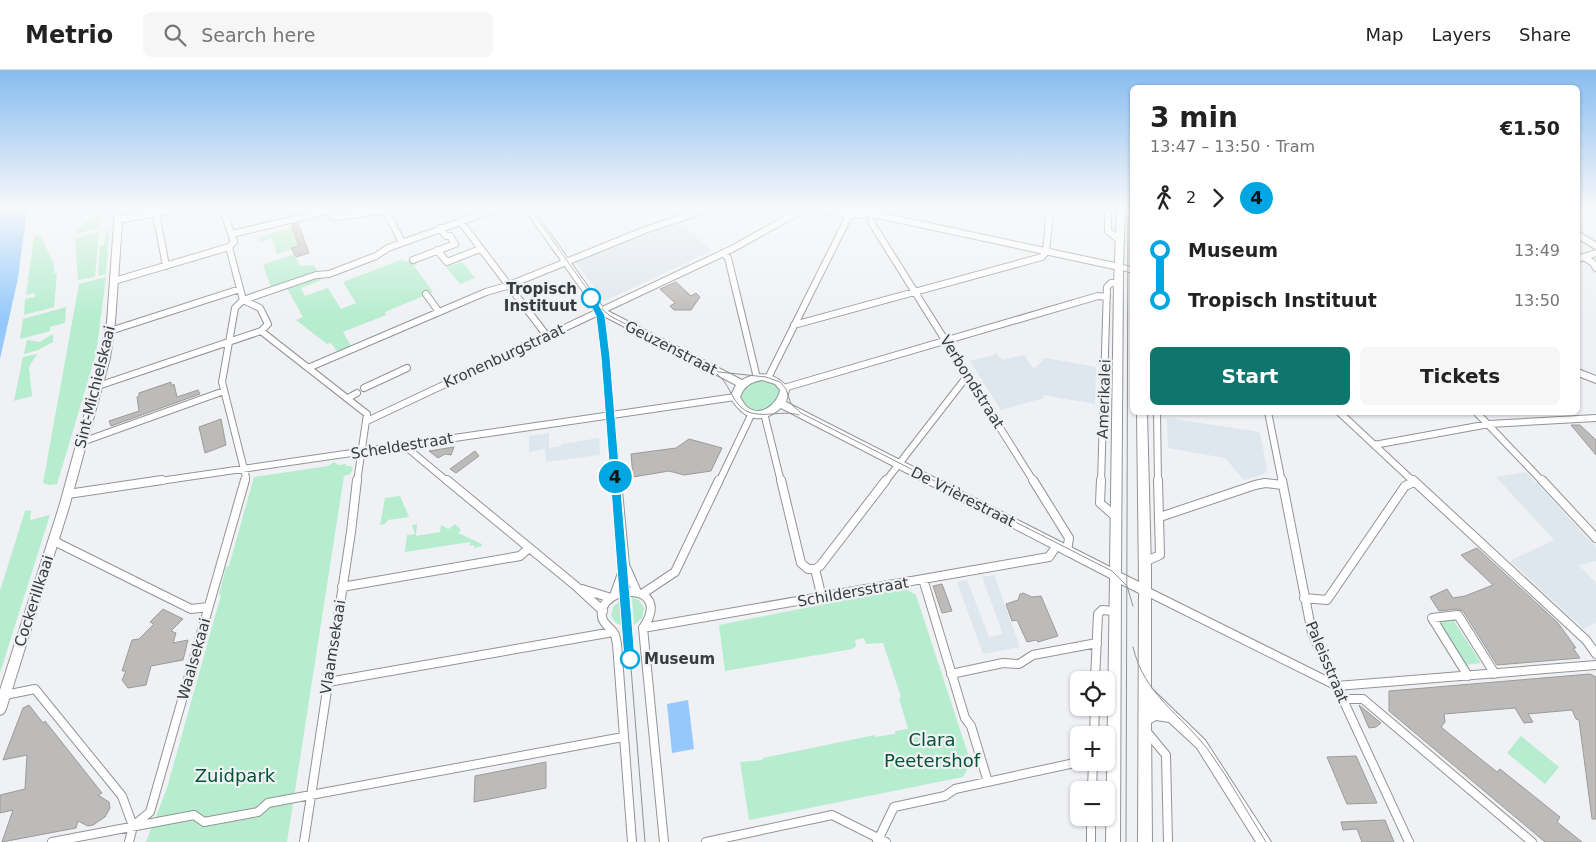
<!DOCTYPE html>
<meta charset="utf-8">
<style>
:root{--surface:#fff;--page:#f6f6f6;--text:#222;--muted:#767676;--line:#e0e0e0;--accent:#0f766e}
body{margin:0;font-family:"DejaVu Sans",sans-serif;background:var(--page);color:var(--text);height:100vh;display:flex;flex-direction:column;font-size:19px;white-space:nowrap}
*{box-sizing:border-box;margin:0}
p{font-size:16px;color:var(--muted)}
.icon{flex:none;width:28px;height:28px;fill:none;stroke:currentColor;stroke-width:2;stroke-linecap:round;stroke-linejoin:round}
.map{position:relative;flex:1;overflow:hidden}
.sheet{position:absolute;left:1130px;top:15px;width:450px;height:330px;display:flex;flex-direction:column;background:var(--surface);border-radius:8px;box-shadow:0 1px 4px #0004}
.sheet>*{flex:none}
.badge{padding:0 10px;border-radius:16px;font-size:18px;line-height:32px}
.fabs{position:absolute;left:1070px;top:601px;display:grid;gap:10px}
.fabs a{display:grid;place-items:center;width:45px;height:45px;border-radius:8px;background:var(--surface);box-shadow:0 1px 4px #0004;font-size:25px}
.map>.badge{position:absolute;translate:-50% -50%;box-shadow:0 0 0 2px #fff}
.legs{display:flex;align-items:center;gap:8px;height:55px;padding:0 20px;font-size:16px}
.legs p{margin-inline-start:auto}
.headline{display:flex;align-items:center;justify-content:space-between;height:85px;padding:0 20px}
h1{font-size:28px;font-weight:600;line-height:38px}
.action{display:flex;gap:10px;margin-top:auto;padding:10px 20px}
.action a{flex:1;height:58px;border-radius:8px;background:var(--accent);color:#fff;font-size:20px;font-weight:600;line-height:58px;text-align:center}
.action a+a{background:var(--page);color:var(--text)}
ul{padding:0 20px;list-style:none}
li{display:flex;align-items:center;gap:18px;height:50px;font-size:19px}
li i{display:grid;place-items:center;width:8px;height:100%;margin:0 6px;background:currentColor}
li i::after{content:'';width:12px;height:12px;margin:-6px;border:4px solid;border-radius:50%;background:var(--surface)}
li p{margin-inline-start:auto}
li:first-child i{background:linear-gradient(#0000 50%,currentColor 0)}
li:last-child i{background:linear-gradient(currentColor 50%,#0000 0)}
header{display:flex;align-items:center;gap:30px;box-sizing:border-box;height:70px;padding:0 25px;background:var(--surface);border-bottom:1px solid var(--line)}
header strong{font-size:24px}
nav{display:flex;gap:28px;margin-inline-start:auto;font-size:18px}
.search{width:350px;height:45px;background:var(--page);display:flex;align-items:center;gap:12px;box-sizing:border-box;padding:0 18px;border-radius:8px;color:var(--muted);font-size:19px}
.map>svg:first-child{display:block}
</style>
<header>
<strong>Metrio</strong>
<div class="search"><svg class="icon" aria-label="search" viewBox="0 0 24 24"><circle cx="10" cy="10" r="6"/><path d="M15 15l6 6"/></svg>Search here</div>
<nav><a>Map</a><a>Layers</a><a>Share</a></nav>
</header>
<div class="map">
<svg width="1596" height="772" viewBox="0 0 1596 772">
<rect width="100%" height="100%" fill="#eff1f4"/>
<!-- built -->
<path fill="#dee6ee" d="M680,151L711,181L607,230H603L576,192Z
M996,283L1002,290L1024,285L1032,297L1035,298L1045,288L1096,297L1095,334L1043,325L1044,328L1001,340L970,291L994,285L993,284Z
M1167,348L1260,362L1267,400L1264,404L1244,410L1225,388L1168,378Z
M549,363V378L561,376L562,374L599,368L600,385L546,392L545,379L529,382V366Z
M1526,402L1596,477V491L1579,495L1596,513V552L1584,559L1510,491L1554,470L1496,407Z
M994,505L1020,577L983,584L957,512L967,510L989,567L1003,564L982,507Z"/>
<!-- green -->
<path fill="#b5edce" d="M99,144V158L75,164L84,153Z
M292,158L299,176L277,184L272,168L260,172L258,167Z
M109,160L106,204L98,206L100,176L104,175L106,161Z
M99,162L95,207L78,210L75,169Z
M40,164L54,195V203H57L54,237L24,245L25,229L35,227V223L26,225L34,166Z
M294,184L300,196L314,195L317,201L271,217L263,195Z
M403,189L405,192L413,189L417,195L414,196L433,222L385,242L386,245L343,262L351,276L337,281L331,273L327,274L296,250L303,247L287,218L319,206L322,210L301,218L305,226L328,218L341,239L356,233L343,212Z
M462,192L475,208L460,214L446,197Z
M106,207L96,284L57,414L50,415L43,413L79,214Z
M66,237L65,253L50,257V261L20,269L23,249Z
M53,264V272L38,280L24,284L27,270L40,272Z
M37,284L29,297L32,326L14,331L23,287Z
M757,308L779,315L783,329C764,341 759,347 740,332L739,320Z
M334,392L338,395L346,394V396H351L353,399L350,404L344,406L287,772H146L167,718L221,525H219L226,497L229,496L254,407L328,396Z
M400,426L409,447L388,450L385,454L380,455L385,428Z
M31,440L30,450L50,445L0,603V521L25,441Z
M417,454L416,466L440,462L441,455L449,459L455,454L461,460L458,463L482,474V476L474,478V475L470,476V472L405,482L407,465L415,464L412,455Z
M904,518L916,525L971,693L963,707L749,750L740,692L762,690L763,688L875,665V667L895,664V661L908,659L899,628L901,627L883,573L866,574L864,568L855,570L856,576L852,579L725,601L719,555Z
M632,527L639,530L644,538L642,548L634,555Z
M622,529L624,557L616,553L611,546L613,537Z
M1452,548L1481,593L1465,595L1438,550Z
M1521,666L1559,697L1545,714L1507,683Z"/>
<!-- water -->
<path fill="#95c9fb" d="M0,140H27L18,208L0,289Z
M688,630L694,679L672,683L667,634Z"/>
<!-- building -->
<path fill="#bdbbb9" stroke="#9c9b98" d="M298,153L309,183L296,187L291,178L299,176L291,155Z
M676,212L691,226L696,223L700,227L691,240H674L670,236L675,233L660,219Z
M171,312V316L174,314L177,327L198,320L200,324L111,356L109,351L139,341L137,327L139,326V323Z
M221,349L226,375L205,383L199,357Z
M1571,355H1580L1596,370V385Z
M689,369L722,378L711,401L684,405L669,401L633,407L631,384L676,378Z
M454,377L451,385L445,384L438,388L429,381Z
M475,381L479,386L456,403L450,399Z
M1477,478L1558,553L1576,578H1573L1580,588L1497,595L1463,541L1457,539L1439,541L1430,527L1447,519L1453,528L1465,526L1493,515L1461,485Z
M942,514L952,541L942,543L933,516Z
M1023,523L1032,527L1041,526L1058,566L1038,572L1036,570L1027,572L1017,550L1012,551L1006,534L1018,530L1020,524Z
M163,539L183,549L171,561L176,563L173,573L188,570L183,590L151,596L146,615L128,618L122,610L126,601H122L132,570L139,569L154,554L150,552Z
M1590,604L1596,607V749H1592L1579,650L1576,649L1572,640L1528,644L1533,652L1524,653L1515,638L1444,644L1445,652L1441,657L1497,702L1500,699L1560,747L1557,752L1582,772H1545L1389,641V621Z
M29,635L43,653L45,651L102,723L98,725L109,732L110,738L105,747L93,755L88,756L78,751L76,758L2,772L13,740L0,743V725L25,719L27,685L3,690L23,638Z
M1359,635L1381,653L1376,657L1369,658Z
M1356,686L1377,733L1347,734L1327,687Z
M546,692V718L474,732L475,706Z
M1385,750L1394,772H1362L1357,759L1343,760L1341,752Z"/>
<g fill="none" stroke-linecap="round" stroke-linejoin="round">
<defs>
<path id="street-far1" d="M223,140L234,172L229,177L243,230L260,238L268,254L261,261L367,344L357,412
M328,140L332,146L338,147L388,140
M385,140L402,172
M825,140L850,145L873,144L1119,197
M1108,140V161L1121,171
M156,143L166,196
M873,144L871,152L1034,412
M118,150L172,140
M460,151L547,266
M232,164L328,141
M1578,165L1596,176
M437,180L447,192L480,179
M1046,182L1050,140
M723,183L728,188L757,308
M1584,187L1593,193L1596,198
M1578,189L1596,183
M413,190L455,174L450,166H446L440,158
M114,211L229,177
M426,224L439,242
M601,241L617,412
M794,255L1042,187L1046,182
M110,261L240,219
M308,298L486,222L507,216L645,160L705,140
M768,308L851,142
M98,316L261,261
M364,318L407,298
M784,318L1098,226L1107,227
M348,328L357,323
M1157,342L1158,412
M1268,342L1282,412
M1339,342L1414,412
M1476,342L1543,412
M764,343L781,412
M367,351L732,179L802,140
M82,372L224,321
M1374,375L1489,354L1596,348
M405,376L448,412
M153,412L735,327
M245,412L246,407L222,312L235,238L243,230L316,205L329,204L376,186L388,178L493,140
M719,412L752,343
M885,412L968,305
M1101,412L1107,217L1111,213H1118"/>
<path id="street" d="M447,410L577,517L603,541
M617,410L625,495L637,522
M781,410L801,493L808,499H815
M1033,410L1069,468L1067,481
M1101,410L1100,433L1116,447
M1282,410L1312,563L1409,772
M1413,410L1586,570L1596,584
M1542,410L1596,468
M68,424L162,410
M1160,447L1255,415L1265,413L1282,415
M54,471L191,539L208,537
M1144,492L1160,485L1158,410
M815,499L820,496L886,410
M815,499L822,528
M923,509L965,648L971,656L988,712
M342,517L520,486L529,478
M582,519L611,528
M1144,520L1337,616L1596,595
M642,524L675,502L719,410
M614,526L625,495
M1304,528L1327,530L1405,416L1414,412
M643,558L1049,487L1057,475
M951,604L1003,593L1019,594L1033,585L1097,573
M1468,606L1432,548L1458,545L1495,604
M1095,610L1098,544L1102,540L1114,541
M328,612L613,562
M5,625L35,619L122,726L133,756
M1343,629H1363L1532,772
M1147,662L1166,685L1168,772
M1094,665L1095,638
M1092,720L1093,692
M1091,748V772
M52,772L194,745L204,752L258,742L268,733L623,667
M129,772L133,756L150,742L245,410
M304,772L351,462L357,410
M632,772L617,574C616,571 616,566 614,563C610,557 603,554 602,547C597,513 675,511 643,558L664,772
M706,772L832,745L886,772
M877,772L894,737L945,726L955,719L1079,692"/>
<path id="secondary" d="M115,140H123L115,252L110,288L69,437L6,639L4,643L0,645V620L59,437L100,288L107,252Z
M525,140H533L604,239L742,310C759,300 778,303 789,320L786,332L1110,497L1114,213L1117,140H1125L1123,195L1132,197V203L1123,200L1121,503L1139,512L1137,342H1147L1151,499V618L1205,670L1271,772H1256L1197,678L1169,652L1156,650L1151,653L1152,772H1138L1139,523L1121,514L1120,772H1106L1110,508L781,338C760,356 743,349 730,327L736,315L598,243ZM762,310L775,314L780,320C778,334 760,348 747,337C744,334 742,330 740,327C744,316 751,312 762,310Z
M1578,299L1596,306V313L1578,306Z"/>
</defs>
<!-- street-far1 casing -->
<use href="#street-far1" stroke="#929496" stroke-width="8"/>
<!-- street casing -->
<use href="#street" stroke="#929496" stroke-width="10"/>
<!-- secondary casing -->
<use href="#secondary" stroke="#929496" stroke-width="2"/>
<!-- street-far1 -->
<use href="#street-far1" stroke="#fff" stroke-width="6"/>
<!-- street -->
<use href="#street" stroke="#fff" stroke-width="8"/>
<!-- secondary -->
<use href="#secondary" fill="#fff" fill-rule="evenodd"/>
<!-- tram -->
<path stroke="#919395" stroke-width="1" d="M531,140L600,237L610,246L719,302L766,307L780,312L786,319L791,334L801,343L1112,501L1127,516L1133,536
M595,235L601,250L606,287L645,772
M717,304C729,313 731,329 742,338C757,351 781,339 799,345
M1133,577C1144,625 1181,644 1209,681C1230,710 1247,742 1266,772
M1126,772L1128,140"/>
</g>
<!-- sky -->
<linearGradient id="sky" x2="0" y2="1"><stop stop-color="#87bcf0"/><stop offset="0.56" stop-color="#f8f9fa"/><stop offset="1" stop-color="#f8f9fa" stop-opacity="0"/></linearGradient>
<rect width="1596" height="248" fill="url(#sky)"/>
<!-- line-1 -->
<path fill="#00a6e2" stroke="#fff" d="M588,226H594L605,246L610,287L635,589L634,593L630,594L625,593L624,589L601,287L596,246L587,228Z"/>
<!-- markers -->
<g fill="#fff" stroke="#00a6e2" stroke-width="2.5">
<circle cx="591" cy="228" r="9"/>
<circle cx="630" cy="589" r="9"/>
</g>
<g text-anchor="middle" stroke-width="4.5" stroke-linejoin="round" paint-order="stroke">
<!-- stop labels -->
<g font-size="15" font-weight="bold" fill="#3a3b3c" stroke="#eff1f4" text-anchor="end">
<text x="577" y="224">Tropisch<tspan x="577" dy="17">Instituut</tspan></text>
<text x="644" y="594" text-anchor="start">Museum</text>
</g>
<!-- street labels -->
<g font-size="15" fill="#3a3b3c" stroke="#eff1f4">
<text transform="translate(671 278) rotate(27)" y="5">Geuzenstraat</text>
<text transform="translate(504 286) rotate(-25)" y="5">Kronenburgstraat</text>
<text transform="translate(972 312) rotate(58)" y="5">Verbondstraat</text>
<text transform="translate(95 317) rotate(-76)" y="5">Sint-Michielskaai</text>
<text transform="translate(1104 329) rotate(-88)" y="5">Amerikalei</text>
<text transform="translate(402 376) rotate(-9)" y="5">Scheldestraat</text>
<text transform="translate(963 427) rotate(27)" y="5">De Vrièrestraat</text>
<text transform="translate(853 522) rotate(-10)" y="5">Schildersstraat</text>
<text transform="translate(34 531) rotate(-72)" y="5">Cockerillkaai</text>
<text transform="translate(333 577) rotate(-81)" y="5">Vlaamsekaai</text>
<text transform="translate(194 589) rotate(-74)" y="5">Waalsekaai</text>
<text transform="translate(1327 592) rotate(67)" y="5">Paleisstraat</text>
</g>
<!-- near-park labels -->
<g font-size="18" fill="#065234" stroke="#eff1f4">
<text x="932" y="676">Clara<tspan x="932" dy="21">Peetershof</tspan></text>
<text x="235" y="712">Zuidpark</text>
</g>
</g>
</svg>
<div class="fabs">
<a><svg class="icon" aria-label="locate" viewBox="0 0 24 24"><circle cx="12" cy="12" r="6"/><path d="M12 2v4M12 18v4M2 12h4M18 12h4"/></svg></a>
<a>+</a>
<a>−</a>
</div>
<b class="badge" style="left:615px;top:407px;background:#00a6e2;color:#111">4</b>
<section class="sheet">
<div class="headline"><div><h1>3 min</h1><p>13:47 – 13:50 · Tram</p></div><b>€1.50</b></div>
<div class="legs"><svg class="icon" aria-label="walk" viewBox="0 0 24 24"><circle cx="13" cy="4" r="2"/><path d="M13 8l-2 6 4 7M11 14l-3 7M7 12l3-4h3l4 4"/></svg>2<svg class="icon" aria-label="forward" viewBox="0 0 24 24"><path d="M9 5l7 7-7 7"/></svg><b class="badge" style="background:#00a6e2;color:#111">4</b></div>
<ul>
<li><i style="color:#00a6e2"></i><b>Museum</b><p>13:49</p></li>
<li><i style="color:#00a6e2"></i><b>Tropisch Instituut</b><p>13:50</p></li>
</ul>
<div class="action"><a>Start</a><a>Tickets</a></div>
</section>
</div>
